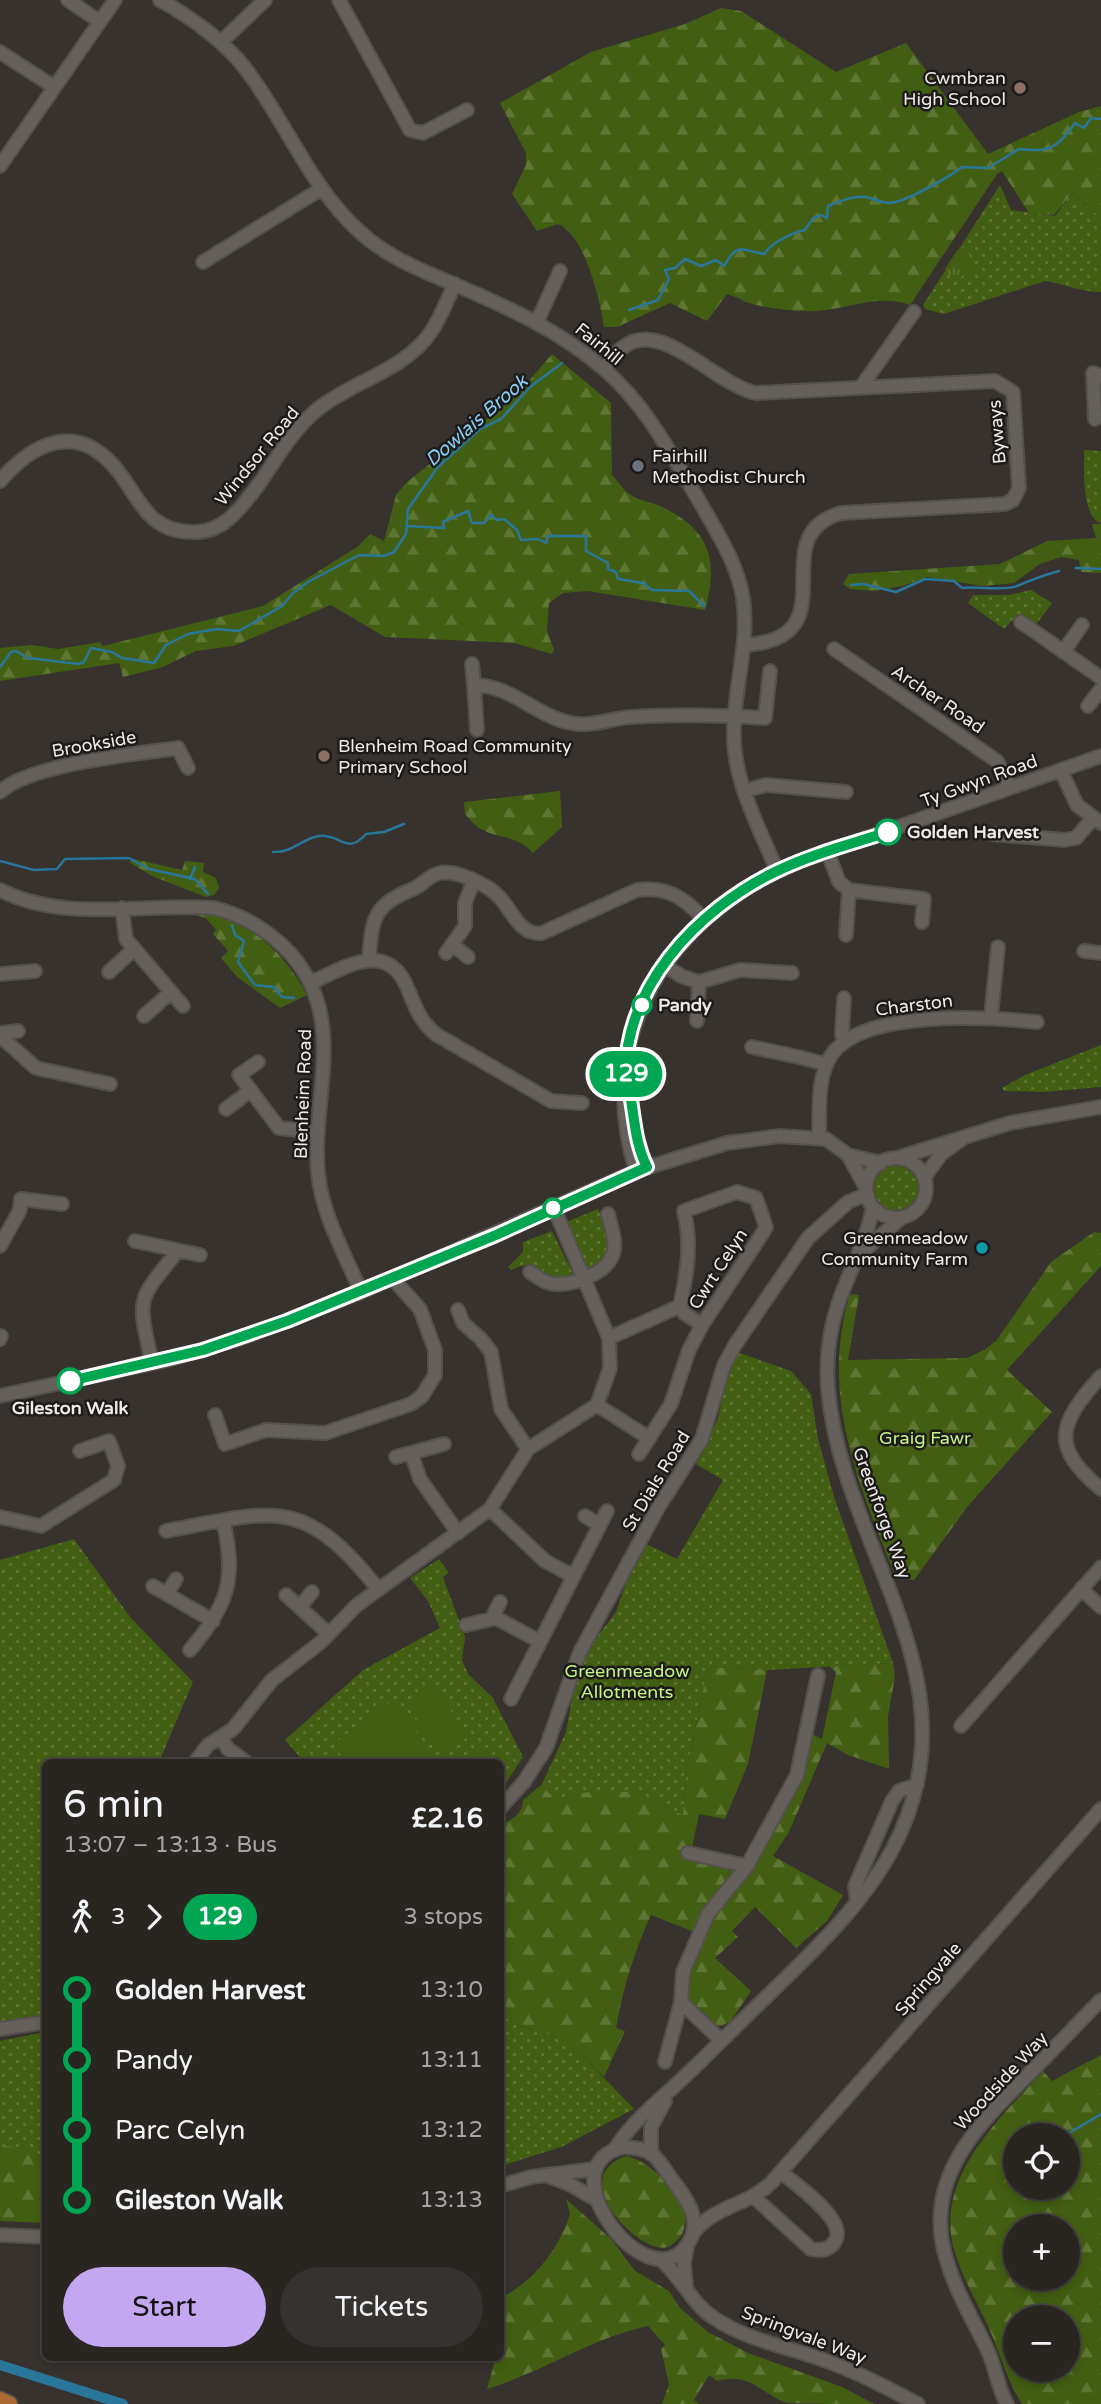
<!DOCTYPE html>
<meta charset="utf-8">
<style>
:root{--surface:#292622;--page:#35322f;--text:#f1f3f6;--muted:#a5a5a5;--line:#454340;--accent:#c4a7f1}
body{margin:0;font-family:"Varela Round",sans-serif;background:var(--page);color:var(--text);height:100vh;display:flex;flex-direction:column;font-size:26px;white-space:nowrap}
*{box-sizing:border-box;margin:0}
p{font-size:23px;color:var(--muted)}
.icon{flex:none;width:38px;height:38px;fill:none;stroke:currentColor;stroke-width:2;stroke-linecap:round;stroke-linejoin:round}
.map{position:relative;flex:1;overflow:hidden}
.sheet{position:absolute;left:42px;top:1759px;width:462px;height:602px;display:flex;flex-direction:column;background:var(--surface);border-radius:10px;box-shadow:0 4px 10px #0003,0 0 0 2px var(--line)}
.sheet>*{flex:none}
.badge{padding:0 14px;border-radius:23px;font-size:24px;line-height:46px}
.buttons{position:absolute;left:1003px;top:2123px;display:grid;gap:14px}
.buttons a{display:grid;place-items:center;width:77px;height:77px;border-radius:50%;background:var(--surface);box-shadow:0 4px 10px #0003,0 0 0 2px var(--line);font-size:35px}
.map>.badge{position:absolute;translate:-50% -50%;box-shadow:0 0 0 4px #fff}
.legs{display:flex;align-items:center;gap:10px;height:77px;padding:0 21px;font-size:23px}
.legs p{margin-inline-start:auto}
.headline{display:flex;align-items:center;justify-content:space-between;height:119px;padding:0 21px}
h1{font-size:38px;font-weight:600;line-height:52px}
.button{display:flex;gap:14px;margin-top:auto;padding:14px 21px}
.button a{flex:1;height:80px;border-radius:42px;background:var(--accent);color:#111;font-size:28px;font-weight:600;line-height:80px;text-align:center}
.button a+a{background:var(--page);color:var(--text)}
ul{padding:0 21px;list-style:none}
li{display:flex;align-items:center;gap:24px;height:70px;font-size:26px}
li i{display:grid;place-items:center;width:10px;height:100%;margin:0 9px;background:currentColor}
li i::after{content:'';width:18px;height:18px;margin:-9px;border:5px solid;border-radius:50%;background:var(--surface)}
li p{margin-inline-start:auto}
li:first-child i{background:linear-gradient(#0000 50%,currentColor 0)}
li:last-child i{background:linear-gradient(currentColor 50%,#0000 0)}
.map>svg:first-child{display:block}
</style>
<div class="map">
<svg width="1101" height="2404" viewBox="0 0 1101 2404">
<defs>
<pattern id="grass-dots" width="8" height="8" patternUnits="userSpaceOnUse" patternTransform="scale(1.75)"><rect width="8" height="8" fill="#425e12"/><path d="M2 2h.1M6 6h.1" fill="none" stroke="#5e7534" stroke-width="1.8" stroke-linecap="round"/></pattern>
<pattern id="forest-firs" width="22" height="20" patternUnits="userSpaceOnUse" patternTransform="scale(1.75)"><rect width="22" height="20" fill="#425e12"/><path d="M5 1l3.5 6h-7zM16 11l3.5 6h-7z" fill="#5e7534"/></pattern>
<pattern id="park-tufts" width="24" height="20" patternUnits="userSpaceOnUse" patternTransform="scale(1.75)"><rect width="24" height="20" fill="#425e12"/><path d="M3 7l-1-3M5 7V3M7 7l1-3M15 17l-1-3M17 17v-4M19 17l1-3" fill="none" stroke="#5e7534"/></pattern>
</defs>
<rect width="100%" height="100%" fill="#37322e"/>
<!-- grass -->
<path fill="url(#grass-dots)" d="M1000,185L1011,210L1055,216L1072,193L1101,218V292C1080,292 1065,284 1045,281L944,314L925,309L923,305Z
M1084,450L1101,451V523C1081,517 1084,468 1084,450Z
M1031,590L1052,603L1035,626L1018,614L1004,629L968,603L973,595H1009Z
M1101,1045V1087L1044,1092L1004,1091L1002,1088L1025,1075Z
M874 1188a22 22 0 1 1 44 0a22 22 0 1 1-44 0Z
M598,1209C605,1226 611,1241 607,1259L588,1272L566,1222Z
M552,1231L575,1278H549C534,1265 529,1261 511,1270L508,1267L523,1252V1242Z
M737,1352L791,1371L811,1394L818,1439L835,1500L893,1663L767,1670L708,1667L687,1768L683,1816L659,1802L621,1792L555,1799L541,1786L566,1732L577,1671L585,1653L616,1612L630,1571L646,1544L677,1559L723,1480L696,1464L718,1419L725,1383Z
M74,1539L130,1617L193,1682L159,1762H46L45,2019L0,2025V1560Z
M439,1559L449,1573L443,1577L465,1637L462,1660L468,1674L493,1698L523,1757L501,1790L500,1762H304L285,1740L363,1670L440,1628L428,1601L410,1578Z
M500,2012C515,2029 534,2028 553,2036C562,2039 568,2047 578,2051L634,2109L561,2147L501,2166Z
M45,2032V2158L28,2148L0,2147V2041Z"/>
<!-- forest -->
<path fill="url(#forest-firs)" fill-rule="evenodd" d="M721,8L741,11L836,72L906,43L988,154L1079,112L1101,106V218L1072,193L1054,215L1029,213L1002,171L997,174L910,305C879,294 851,308 818,311C798,312 772,309 752,304C743,302 737,296 727,294L707,321L670,303L617,327H604C600,300 585,235 558,224L537,231L512,194L526,165V153L500,103L591,52L685,24Z
M552,354L611,403L612,475C618,481 624,491 631,495C640,501 652,502 662,507C710,530 719,560 705,610L588,591L563,593L549,603L547,632L554,649L552,654L514,643L385,637L331,605L233,646L196,651L163,667L123,677L119,663L0,681V648L32,645L58,649L100,642L103,646L263,606L357,547L370,534L384,541L396,495L407,482L516,396Z
M1092,524H1101V573L1081,572L1079,560L1061,557L1040,564L1014,583L983,586L927,577L903,586L873,591L850,589L843,584L849,574L1000,564L1047,541L1096,538Z
M560,791L562,827L533,853C510,828 488,845 465,814L464,802Z
M134,859L182,870L185,861L204,863L203,872L216,878L219,888L214,895L206,897L152,876L129,862Z
M196,911C247,918 284,951 307,995L280,1008L237,977L221,958L228,951L213,934L216,930L206,918L195,915Z
M1094,1232L1101,1233V1266L1007,1370L1052,1412L968,1506L914,1580L896,1578C859,1484 819,1396 850,1294L859,1295L848,1360L967,1358L984,1350L996,1341L1051,1262Z
M893,1663L895,1677L888,1716L889,1769L848,1755L827,1743L789,1832L773,1856L843,1895L827,1921L796,1948L755,1907L732,1931L738,1937L715,1958L751,1991L730,2022L718,2027L698,2013L686,1996L689,1972L702,1935L651,1915C634,1952 623,1988 616,2028L625,2031L604,2077L578,2051L567,2046L554,2036L515,2024L503,2015L500,1825C512,1820 523,1814 523,1800L541,1785L555,1799C587,1790 629,1786 659,1802C667,1806 674,1812 683,1815L687,1768L708,1667L767,1670L748,1764L725,1819L699,1814L690,1857L747,1873L758,1861L798,1788L808,1732L822,1739L836,1672L829,1666Z
M1101,2055V2404H1022C1008,2383 999,2350 988,2326C977,2302 963,2279 955,2253C932,2179 998,2121 1043,2071L1052,2081ZM1015,2135H1068V2188H1015ZM1015,2226H1068V2278H1015ZM1015,2317H1068V2370H1015Z
M4,2146L29,2148L45,2158V2223L0,2221V2147Z
M627,2156C657,2163 712,2220 670,2246C645,2261 561,2177 627,2156Z
M566,2199L611,2239L635,2271L669,2291L680,2308L708,2332L748,2353L842,2387L874,2404C856,2404 801,2404 787,2403C758,2392 751,2372 717,2381L709,2375L694,2400L699,2404H662L669,2384L661,2349L665,2345L648,2326C591,2338 543,2372 487,2389L496,2357H500L501,2298C534,2281 559,2249 570,2214Z"/>
<!-- park -->
<path fill="url(#park-tufts)" d="M963,248L972,255L973,268L961,277L950,275L945,269L958,249Z
M482,1745L489,1749L495,1762H473V1752Z"/>
<!-- pitch -->
<path fill="#425e12" d="M433,1686L469,1736L442,1755L407,1705Z
M394,1700L438,1762H346L333,1744Z"/>
<g fill="none" stroke-linecap="round" stroke-linejoin="round">
<!-- stream -->
<path stroke="#29769b" stroke-width="2.5" d="M629,310L658,300L669,279L665,270L675,268L685,259L701,266L716,260L724,266C739,240 741,251 765,254C768,244 794,232 805,230L813,218L821,215L827,218L828,206C840,201 857,194 870,198C876,200 884,203 890,203C906,202 949,177 962,167L988,168L1019,149C1049,153 1058,148 1075,123L1084,128L1091,118L1101,119
M407,526L444,528L443,522L468,511L472,523H484L491,515L497,520L504,519L517,530L521,540L538,539L546,543L548,536H586V551L608,563V569L616,572L618,579L643,583L652,590L689,591L704,606
M1076,568L1101,569
M851,585L863,584L896,592L925,579L954,581L962,588C975,586 1007,591 1017,586C1031,580 1044,575 1059,571
M0,667L11,652L16,651L28,658L79,664L84,662L91,648L112,652L122,658L154,663L166,645L188,634L217,629L239,631L282,606L293,593L308,582L359,555L384,556L394,552L406,534L408,509L438,467L480,429L501,419L530,387L562,363
M273,852C295,853 306,834 325,836C342,837 348,854 366,834L384,832L404,824
M0,861L34,870L57,869L65,859L129,858L149,869L195,879L208,894
M190,879L195,867
M232,925L235,935L244,941L238,962L255,985L274,987L282,997L294,998
M1066,2135L1101,2114"/>
<!-- canal -->
<path stroke="#29769b" stroke-width="10" d="M0,2365L123,2404"/>
<defs>
<path id="minor" d="M68,0L100,22
M160,0C192,18 222,39 245,68C286,121 309,186 360,232C390,260 429,273 465,289C516,311 562,333 604,369C647,406 672,456 701,504C718,534 737,563 743,598C750,647 732,692 734,741C736,786 760,829 777,871
M339,0L410,130L423,133L467,110
M221,42L265,0
M0,52L54,87
M0,166L115,0
M203,262L321,189
M537,322L560,271
M603,368C609,361 615,353 622,348C661,316 715,385 756,393L995,381L1013,392L1019,488L1013,500L1005,504L841,513C760,536 853,638 745,645
M861,387L914,312
M1095,419L1093,373L1101,376
M0,481C31,445 73,422 112,464C139,493 144,532 193,532C225,533 242,506 259,484C277,458 293,429 318,409C353,381 405,370 431,332C441,317 447,300 455,284
M1021,622L1101,678
M834,649L997,761L1010,787
M1063,652L1082,625
M472,664L474,685
M1088,706L1101,689
M477,730L474,685C516,686 538,720 578,724C595,726 613,718 631,717C675,714 720,715 765,718L770,671
M1061,771L1077,805L1101,823
M744,791L766,785L846,792
M0,792C30,764 135,754 178,748L188,768
M992,834L1065,840L1076,838L1093,818
M828,853L839,882L849,890L924,899L922,922
M0,890C65,923 144,903 214,908C243,915 269,931 290,953C349,1020 311,1095 318,1173C322,1215 345,1254 361,1292
M122,908L126,939L183,1006
M846,935L849,890
M452,944L468,957
M1084,951L1101,953
M446,953L465,926V903L473,882
M369,959C372,919 373,905 413,889C423,885 429,875 440,873C456,870 483,883 495,893C511,905 517,936 542,933L637,890C665,886 685,897 703,919
M663,964L681,976L699,982L740,970L792,973
M109,972L134,949
M0,974L35,971
M310,983C344,968 387,938 408,989C415,1007 421,1023 437,1035L551,1101L582,1103
M844,998L842,1035L846,1040
M144,1016L171,992
M991,1017L998,947
M697,1021L699,982
M0,1033L18,1031
M0,1036L36,1068L110,1084
M752,1047C777,1053 802,1056 826,1065
M258,1062L239,1075L279,1128L318,1132
M226,1109L250,1091
M634,1129L647,1167
M819,1138C820,1111 816,1077 832,1054C865,1009 986,1017 1037,1022
M848,1155L881,1163
M897,1158L1010,1123L1101,1107
M866 1188a30 30 0 1 1 60 0a30 30 0 1 1-60 0Z
M636,1171C593,1032 670,915 798,862L1101,756
M924,1178L941,1154L962,1139
M135,1241L200,1255
M0,1246L20,1210L21,1199L62,1204
M859,1255L902,1217
M530,1272C536,1276 542,1281 549,1283C568,1288 603,1275 612,1257C618,1245 611,1226 608,1214
M680,1306L684,1313L702,1325
M458,1310L463,1323L481,1339L491,1352L501,1409L528,1449
M609,1338L680,1306C687,1273 692,1245 684,1211L737,1192L756,1198L766,1227L762,1234L702,1325L689,1350L671,1404L639,1454
M0,1339L1,1336
M152,1363C138,1297 135,1303 178,1251
M1101,1376C1059,1423 1049,1446 1101,1489
M0,1396L167,1360L244,1337L361,1292L636,1171L727,1143L780,1136L826,1139L848,1155L866,1188
M597,1405L649,1438
M215,1415L225,1444L266,1430L325,1433L411,1404L422,1396L435,1375V1350L420,1309L392,1278
M411,1453L420,1479L458,1533
M396,1457L444,1444
M490,1509L545,1561L573,1576
M585,1516L600,1525
M0,1517L41,1526L114,1480L118,1466L109,1441L80,1451
M166,1531C273,1511 303,1494 378,1589
M153,1586L213,1621
M1081,1589L1101,1607
M167,1594L176,1579
M286,1595L329,1634
M300,1607L312,1592
M492,1618L500,1602
M466,1625L496,1618L539,1641
M190,1650C228,1604 237,1580 223,1520
M511,1699L607,1511
M961,1726L1101,1567
M221,1737L228,1749L246,1762
M195,1762L208,1745L233,1729L272,1680L321,1642L357,1605L490,1509L528,1449L597,1405L610,1368L609,1338L554,1208
M500,1808L524,1782L546,1748L580,1652L658,1508L702,1439L724,1365L735,1345L808,1238L848,1202L867,1194
M688,1853L747,1866
M857,1902L855,1886L892,1801L899,1791L917,1785
M0,2029L46,2022
M721,2040L681,2002L683,1972L708,1914L747,1866L797,1775L818,1675
M665,2062L681,2002
M625,2147C634,2148 643,2148 651,2153C659,2159 665,2170 671,2178C688,2201 706,2224 684,2249C642,2297 544,2162 625,2147Z
M615,2149C632,2121 659,2101 682,2079C709,2054 734,2028 760,2003C807,1957 859,1910 891,1852C984,1681 842,1552 828,1389C825,1353 832,1316 846,1283C856,1258 868,1234 873,1207
M651,2154V2127L665,2101
M548,2176L569,2184L597,2200
M500,2186L531,2177L595,2169
M754,2197L811,2249C821,2251 830,2250 835,2241C848,2220 796,2185 781,2172
M695,2231C715,2206 748,2205 771,2183L1101,1809
M0,2235L46,2237
M660,2259C681,2276 691,2303 714,2318C743,2338 782,2346 815,2357C851,2369 884,2386 918,2404
M686,2287L684,2262L687,2247
M1007,2404C997,2387 996,2367 987,2349C970,2314 949,2280 942,2241C930,2169 984,2119 1030,2073C1054,2049 1077,2024 1101,2000"/>
<path id="major" d="M0,2400L9,2404"/>
</defs>
<!-- minor casing -->
<use href="#minor" stroke="#54504c" stroke-width="16"/>
<!-- major casing -->
<use href="#major" stroke="#54504c" stroke-width="19"/>
<!-- minor -->
<use href="#minor" stroke="#65605b" stroke-width="12"/>
<!-- major -->
<use href="#major" stroke="#ab6a31" stroke-width="16"/>
</g>
<g fill="none" stroke-linecap="round" stroke-linejoin="round">
<defs>
<path id="line-1" d="M70,1381L203,1350L287,1321L496,1235L647,1167C636,1145 635,1124 631,1100C630,1095 626,1091 626,1085C620,990 697,909 777,871C812,854 851,844 888,832"/>
</defs>
<!-- line-1 casing -->
<use href="#line-1" stroke="#fff" stroke-width="16"/>
<!-- line-1 -->
<use href="#line-1" stroke="#00a651" stroke-width="10"/>
</g>
<!-- markers -->
<g fill="#8d6e63" stroke="#1d1b19" stroke-width="2.5">
<circle cx="1020" cy="88" r="7"/>
<circle cx="324" cy="756" r="7"/>
</g>
<circle fill="#6b7280" stroke="#1d1b19" stroke-width="2.5" cx="638" cy="466" r="7"/>
<g fill="#fff" stroke="#00a651" stroke-width="3.5">
<circle cx="888" cy="832" r="12"/>
<circle cx="642" cy="1005" r="9"/>
<circle cx="553" cy="1208" r="9"/>
<circle cx="70" cy="1381" r="12"/>
</g>
<circle fill="#0f9aa8" stroke="#1d1b19" stroke-width="2.5" cx="982" cy="1248" r="7"/>
<g text-anchor="middle" stroke-width="5" stroke-linejoin="round" paint-order="stroke">
<!-- poi labels -->
<g font-size="18" fill="#edeae7" stroke="#1d1b19" text-anchor="end">
<text x="1006" y="84">Cwmbran<tspan x="1006" dy="21">High School</tspan></text>
<text x="652" y="462" text-anchor="start">Fairhill<tspan x="652" dy="21">Methodist Church</tspan></text>
<text x="338" y="752" text-anchor="start">Blenheim Road Community<tspan x="338" dy="21">Primary School</tspan></text>
<text x="968" y="1244">Greenmeadow<tspan x="968" dy="21">Community Farm</tspan></text>
</g>
<!-- street labels -->
<g font-size="18" fill="#edeae7" stroke="#1d1b19">
<text transform="translate(599 344) rotate(39)" y="6">Fairhill</text>
<text transform="translate(997 432) rotate(-95)" y="6">Byways</text>
<text transform="translate(257 456) rotate(-51)" y="6">Windsor Road</text>
<text transform="translate(938 699) rotate(34)" y="6">Archer Road</text>
<text transform="translate(94 744) rotate(-10)" y="6">Brookside</text>
<text transform="translate(979 781) rotate(-20)" y="6">Ty Gwyn Road</text>
<text transform="translate(914 1005) rotate(-7)" y="6">Charston</text>
<text transform="translate(303 1094) rotate(-88)" y="6">Blenheim Road</text>
<text transform="translate(718 1269) rotate(-57)" y="6">Cwrt Celyn</text>
<text transform="translate(656 1481) rotate(-59)" y="6">St Dials Road</text>
<text transform="translate(882 1513) rotate(70)" y="6">Greenforge Way</text>
<text transform="translate(928 1979) rotate(-49)" y="6">Springvale</text>
<text transform="translate(1001 2081) rotate(-47)" y="6">Woodside Way</text>
<text transform="translate(804 2335) rotate(21)" y="6">Springvale Way</text>
</g>
<!-- stop labels -->
<g font-size="18" font-weight="bold" fill="#edeae7" stroke="#1d1b19" text-anchor="start">
<text x="907" y="838">Golden Harvest</text>
<text x="658" y="1011">Pandy</text>
<text x="70" y="1414" text-anchor="middle">Gileston Walk</text>
</g>
<!-- park labels -->
<g font-size="18" fill="#c4f486" stroke="#1d1b19">
<text x="925" y="1444">Graig Fawr</text>
<text x="627" y="1677">Greenmeadow<tspan x="627" dy="21">Allotments</tspan></text>
</g>
<!-- water labels -->
<g font-size="19" font-style="italic" fill="#89cef4" stroke="#1d1b19">
<text transform="translate(476 420) rotate(-41)" y="7">Dowlais Brook</text>
</g>
</g>
</svg>
<div class="buttons">
<a><svg class="icon" aria-label="locate" viewBox="0 0 24 24"><circle cx="12" cy="12" r="6"/><path d="M12 2v4M12 18v4M2 12h4M18 12h4"/></svg></a>
<a>+</a>
<a>−</a>
</div>
<b class="badge" style="left:626px;top:1074px;background:#00a651;color:#fff">129</b>
<section class="sheet">
<div class="headline"><div><h1>6 min</h1><p>13:07 – 13:13 · Bus</p></div><b>£2.16</b></div>
<div class="legs"><svg class="icon" aria-label="walk" viewBox="0 0 24 24"><circle cx="13" cy="4" r="2"/><path d="M13 8l-2 6 4 7M11 14l-3 7M7 12l3-4h3l4 4"/></svg>3<svg class="icon" aria-label="forward" viewBox="0 0 24 24"><path d="M9 5l7 7-7 7"/></svg><b class="badge" style="background:#00a651;color:#fff">129</b><p>3 stops</p></div>
<ul>
<li><i style="color:#00a651"></i><b>Golden Harvest</b><p>13:10</p></li>
<li><i style="color:#00a651"></i><span>Pandy</span><p>13:11</p></li>
<li><i style="color:#00a651"></i><span>Parc Celyn</span><p>13:12</p></li>
<li><i style="color:#00a651"></i><b>Gileston Walk</b><p>13:13</p></li>
</ul>
<div class="button"><a>Start</a><a>Tickets</a></div>
</section>
</div>
